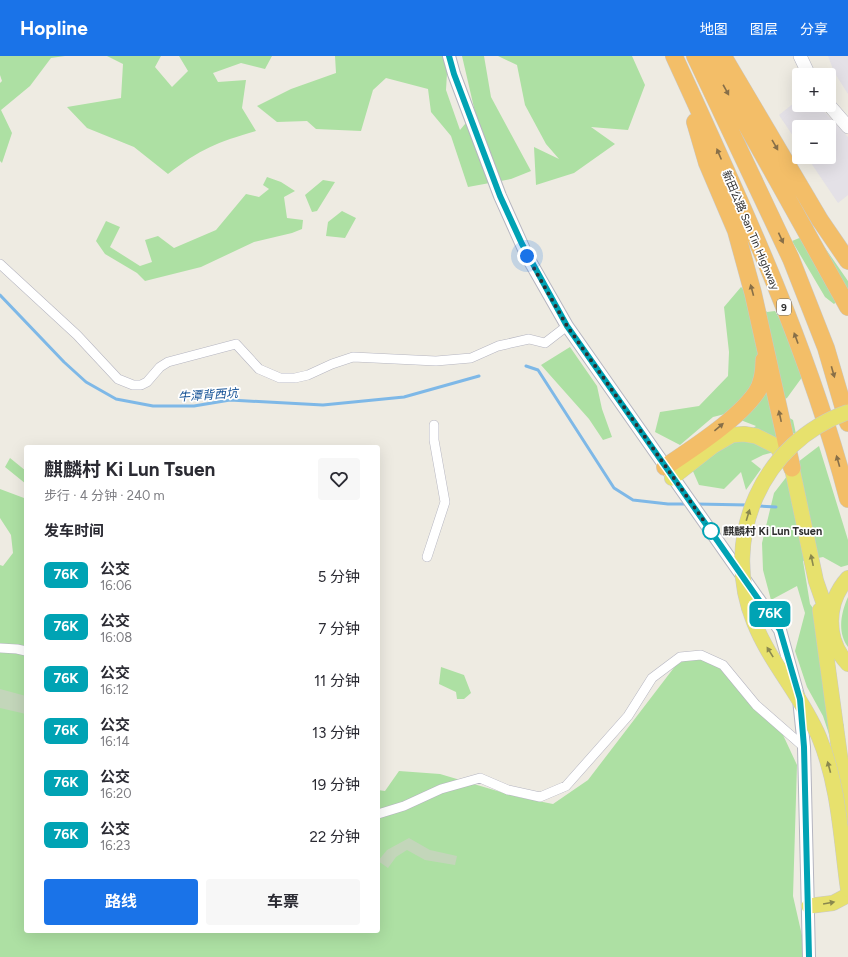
<!DOCTYPE html>
<html lang="zh">
<meta charset="utf-8">
<style>
:root{--surface:#fff;--page:#f7f7f7;--text:#2b2b33;--muted:#7c7c81;--accent:#1a73e8}
body{margin:0;font-family:Figtree,"Noto Sans SC",sans-serif;background:var(--page);color:var(--text);height:100vh;display:flex;flex-direction:column;font-size:15px;white-space:nowrap}
*{box-sizing:border-box;margin:0}
p{font-size:13px;color:var(--muted)}
.icon{flex:none;width:22px;height:22px;fill:none;stroke:currentColor;stroke-width:2;stroke-linecap:round;stroke-linejoin:round}
.map{position:relative;flex:1;overflow:hidden}
.details{position:absolute;left:24px;top:389px;width:356px;height:488px;display:flex;flex-direction:column;background:var(--surface);border-radius:4px;box-shadow:0 4px 16px #0002}
.details>*{flex:none}
.badge{padding:0 8px;border-radius:6px;font-size:14px;line-height:26px}
.fabs{position:absolute;left:792px;top:12px;display:grid;gap:8px}
.fabs a{display:grid;place-items:center;width:44px;height:44px;border-radius:4px;background:var(--surface);box-shadow:0 4px 16px #0002;font-size:20px}
.you{position:absolute;width:20px;height:20px;margin:-10px;border:3px solid #fff;border-radius:50%;background:#1a73e8;box-shadow:0 0 0 6px #1a73e833}
.map>.badge{position:absolute;translate:-50% -50%;box-shadow:0 0 0 2px #fff}
h2{padding:0 20px;font-size:15px;line-height:36px}
.round{display:grid;place-items:center;flex:none;width:42px;height:42px;border-radius:4px;background:var(--page)}
.overview{display:flex;align-items:center;justify-content:space-between;height:68px;padding:0 20px}
h1{font-size:19px;font-weight:700;line-height:30px}
.action{display:flex;gap:8px;margin-top:auto;padding:8px 20px}
.action a{flex:1;height:46px;border-radius:4px;background:var(--accent);color:#fff;font-size:16px;font-weight:700;line-height:46px;text-align:center}
.action a+a{background:var(--page);color:var(--text)}
ul{padding:0;list-style:none}
li{display:flex;align-items:center;gap:12px;height:52px;padding:0 20px}
li div{flex:1}
li b{display:block;font-size:15px}
li em{font-style:normal}
li .badge{min-width:44px;font-weight:700;text-align:center}
header{display:flex;align-items:center;gap:24px;box-sizing:border-box;height:56px;padding:0 20px;background:var(--accent);color:#fff}
header strong{font-size:19px}
nav{display:flex;gap:22px;margin-inline-start:auto;font-size:14px}
.map>svg:first-child{display:block}
</style>
<header>
<strong>Hopline</strong>
<nav><a>地图</a><a>图层</a><a>分享</a></nav>
</header>
<div class="map">
<svg width="848" height="901" viewBox="0 0 848 901">
<rect width="100%" height="100%" fill="#eeebe2"/>
<!-- industrial -->
<path fill="#e4e1e7" d="M828,0H848V38L834,16Z
M799,43V49H818L848,81V139L838,147L807,101H829V71H799V89L779,59Z"/>
<!-- green -->
<path fill="#ade0a3" d="M0,0H65L51,2L30,30L1,54L12,77L2,107L0,105V27L2,25L0,19Z
M107,0H161L155,11L172,31L188,15L179,0H272L265,13L241,7L213,17L218,26L246,24L242,52L256,75C218,86 200,93 168,118L134,91L87,72L67,51L121,42L123,8Z
M335,0H448L446,34L460,74L475,56L462,0H484L491,41L531,115L511,123L468,131L451,80L431,56L428,33L386,22L373,34L361,75L316,73L307,65L277,66L257,50L291,33L336,17Z
M498,0H632L645,29L628,74L591,71L615,88L574,117L536,129L534,91L559,103L546,88L525,49L517,9Z
M267,121L281,126L295,135L284,141L287,162L303,164L302,173L292,177L254,186L201,211L145,225L137,217L105,198L96,185L106,165L120,171L110,191L140,210L152,206L145,184L158,180L174,192L216,174L246,138L259,141L269,133L263,129Z
M323,124L335,126L317,155L312,156L305,139Z
M342,155L356,162L345,182L326,180L328,166Z
M814,176L848,225V235L834,248L825,241L792,185Z
M741,231L767,256L775,255L787,275L803,320L787,342L770,351L793,364L796,378L775,371L777,379L774,396L763,399L751,405L761,413L746,434L741,416L724,433L699,429L692,413L756,370L725,358L713,361L680,389L655,376L660,356L699,350L728,320L729,296L724,251Z
M570,291L597,330L602,353L612,381L603,384L589,363L541,309Z
M819,390L848,484V509L841,511L823,501L803,505L810,548L823,566L826,623L844,670L831,684L823,660L807,631L795,595L805,557L797,530L771,544L763,514L762,487L774,437L798,406Z
M10,402L26,415V428L5,411Z
M0,433L24,442L26,440V875H378V734L385,735L399,715L440,718L518,741L553,748L588,724L676,609L697,598L739,624L777,666L797,709L793,840L803,884V901H0V509L3,510L13,497L11,479L0,462Z
M848,541V591C837,576 841,557 848,541Z
M441,611L464,619L471,637L464,643H457L456,636L439,628Z"/>
<!-- cemetery -->
<path fill="#c3d6ba" d="M0,633L26,640V658L0,652Z
M409,782L430,794L457,800L455,809L425,804L407,794L396,801L388,812L378,805L387,794Z"/>
<g fill="none" stroke-linecap="round" stroke-linejoin="round">
<!-- stream -->
<path stroke="#7eb8e7" stroke-width="3" d="M0,239L64,306L86,326L116,343L153,350H194L230,344L323,349L404,341L479,320
M526,310L538,314L614,432L633,444L668,448H688
M696,448L748,449
M758,450L776,451"/>
<defs>
<path id="minor" d="M0,208L77,279L118,323L133,329H141L147,326L160,311L168,306L236,288L259,313L280,322H295L308,319L332,308L353,301L436,305L471,302L498,290L529,283L545,287L567,270
M427,501L445,446L434,384V369
M0,592L17,593L26,595
M378,758L404,750L441,733L480,722L508,734L540,741L566,730L628,660L652,622L680,601L701,599L723,609L756,649L804,691"/>
<path id="tertiary" d="M449,0L454,18L500,140L527,200L567,270L780,574L799,643L804,691L809,901"/>
<path id="secondary" d="M800,0L809,19
M829,49L848,71"/>
<path id="primary" d="M672,422L713,390L732,379L744,378L756,380L776,390L792,412L816,525L831,568
M848,522C826,546 825,584 848,608
M820,554L848,759
M809,850L833,847L848,839"/>
<path id="motorway" d="M674,0C740,144 808,289 848,443
M695,0L791,203L826,292L848,367
M708,0L848,251
M723,0L820,164L848,205
M695,66L707,107L736,175L753,237L792,412
M665,411C692,393 738,363 756,337C763,327 764,316 764,304"/>
</defs>
<!-- minor casing -->
<use href="#minor" stroke="#b5b5c0" stroke-width="10"/>
<!-- tertiary casing -->
<use href="#tertiary" stroke="#b5b5c0" stroke-width="14"/>
<!-- secondary casing -->
<use href="#secondary" stroke="#b5b5c0" stroke-width="14"/>
<!-- primary casing -->
<use href="#primary" stroke="#c9c9c9" stroke-width="16"/>
<!-- motorway casing -->
<use href="#motorway" stroke="#c9c9c9" stroke-width="18"/>
<!-- minor -->
<use href="#minor" stroke="#fff" stroke-width="9"/>
<!-- tertiary -->
<use href="#tertiary" stroke="#fff" stroke-width="12"/>
<!-- secondary -->
<use href="#secondary" stroke="#fff" stroke-width="13"/>
<!-- primary -->
<use href="#primary" stroke="#e7e16d" stroke-width="15"/>
<!-- motorway -->
<use href="#motorway" stroke="#f3be68" stroke-width="17"/>
<defs>
<path id="primary-bridge" d="M848,356C762,386 720,482 754,566C770,607 802,640 819,681C839,729 841,783 848,833"/>
</defs>
<!-- primary-bridge casing -->
<use href="#primary-bridge" stroke="#c9c9c9" stroke-width="16" stroke-linecap="butt"/>
<!-- primary-bridge -->
<use href="#primary-bridge" stroke="#e7e16d" stroke-width="15"/>
</g>
<!-- one-way arrows -->
<defs><path id="oneway-solid" d="M-6-.8H1V-3.2L6.5 0L1 3.2V.8H-6Z"/></defs>
<g fill="#876f48">
<use href="#oneway-solid" transform="translate(726 34) rotate(61)"/>
<use href="#oneway-solid" transform="translate(775 89) rotate(60)"/>
<use href="#oneway-solid" transform="translate(719 98) rotate(-113)"/>
<use href="#oneway-solid" transform="translate(781 182) rotate(65)"/>
<use href="#oneway-solid" transform="translate(752 234) rotate(-105)"/>
<use href="#oneway-solid" transform="translate(796 282) rotate(-110)"/>
<use href="#oneway-solid" transform="translate(833 316) rotate(74)"/>
<use href="#oneway-solid" transform="translate(780 360) rotate(-102)"/>
<use href="#oneway-solid" transform="translate(719 371) rotate(-40)"/>
<use href="#oneway-solid" transform="translate(838 405) rotate(-106)"/>
</g>
<g fill="#8a884e">
<use href="#oneway-solid" transform="translate(748 459) rotate(-73)"/>
<use href="#oneway-solid" transform="translate(812 504) rotate(-102)"/>
<use href="#oneway-solid" transform="translate(770 596) rotate(-122)"/>
<use href="#oneway-solid" transform="translate(829 711) rotate(-105)"/>
<use href="#oneway-solid" transform="translate(829 847) rotate(-10)"/>
</g>
<g fill="none" stroke-linecap="round" stroke-linejoin="round">
<defs>
<path id="line" d="M449,0L454,18L500,140L522,188L567,270L780,574L800,643L804,691L809,901"/>
</defs>
<!-- line casing -->
<use href="#line" stroke="#fff" stroke-width="9"/>
<!-- line -->
<use href="#line" stroke="#00a3b4" stroke-width="6"/>
<!-- walk -->
<path stroke="#2e2e2e" stroke-width="4" stroke-dasharray="0 7.2" d="M527,200L567,270L711,475"/>
</g>
<!-- markers -->
<circle fill="#fff" stroke="#00a3b4" stroke-width="2" cx="711" cy="475" r="8"/>
<g text-anchor="middle" stroke-width="3.5" stroke-linejoin="round" paint-order="stroke">
<!-- shield labels -->
<rect fill="#fff" stroke="#6d6d6d" stroke-width="1" x="777" y="243" width="14" height="16" rx="3"/>
<g font-size="10" font-weight="bold" fill="#2e2e2e">
<text x="784" y="255">9</text>
</g>
<!-- street labels -->
<g font-size="11" fill="#2e2e2e" stroke="#fff">
<text transform="translate(751 174) rotate(67)" y="4">新田公路 San Tin Highway</text>
</g>
<!-- stop labels -->
<g font-size="11" font-weight="bold" fill="#2e2e2e" stroke="#fff" text-anchor="start">
<text x="723" y="479">麒麟村 Ki Lun Tsuen</text>
</g>
<!-- water labels -->
<g font-size="12" font-style="italic" fill="#185497" stroke="#fff">
<text transform="translate(208 339) rotate(-4)" y="4">牛潭背西坑</text>
</g>
</g>
</svg>
<div class="fabs">
<a>+</a>
<a>−</a>
</div>
<div class="you" style="left:527px;top:200px"></div>
<b class="badge" style="left:770px;top:558px;background:#00a3b4;color:#fff">76K</b>
<section class="details">
<div class="overview"><div><h1>麒麟村 Ki Lun Tsuen</h1><p>步行 · 4 分钟 · 240 m</p></div><a class="round"><svg class="icon" aria-label="heart" viewBox="0 0 24 24"><path d="M12 20l-8-8c-3-5 5-10 8-4 3-6 11-1 8 4z"/></svg></a></div>
<h2>发车时间</h2>
<ul>
<li><span class="badge" style="background:#00a3b4;color:#fff">76K</span><div><b>公交</b><p>16:06</p></div><em>5 分钟</em></li>
<li><span class="badge" style="background:#00a3b4;color:#fff">76K</span><div><b>公交</b><p>16:08</p></div><em>7 分钟</em></li>
<li><span class="badge" style="background:#00a3b4;color:#fff">76K</span><div><b>公交</b><p>16:12</p></div><em>11 分钟</em></li>
<li><span class="badge" style="background:#00a3b4;color:#fff">76K</span><div><b>公交</b><p>16:14</p></div><em>13 分钟</em></li>
<li><span class="badge" style="background:#00a3b4;color:#fff">76K</span><div><b>公交</b><p>16:20</p></div><em>19 分钟</em></li>
<li><span class="badge" style="background:#00a3b4;color:#fff">76K</span><div><b>公交</b><p>16:23</p></div><em>22 分钟</em></li>
</ul>
<div class="action"><a>路线</a><a>车票</a></div>
</section>
</div>
